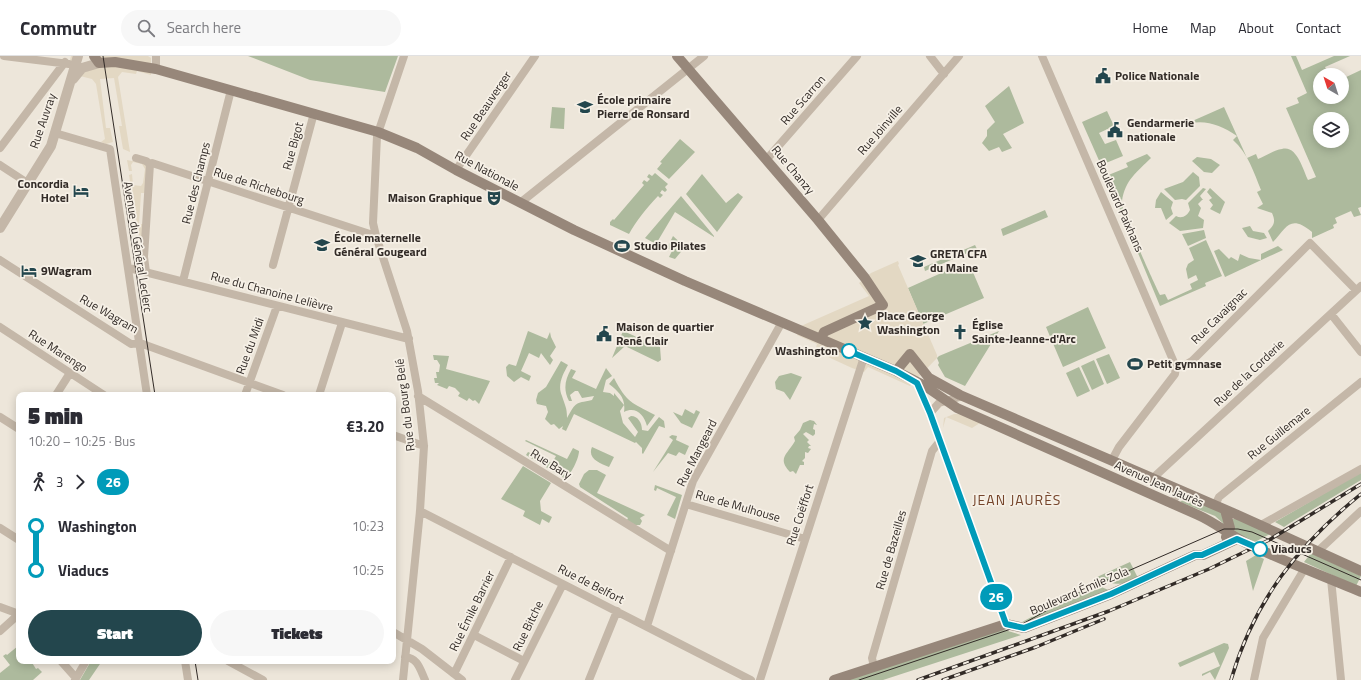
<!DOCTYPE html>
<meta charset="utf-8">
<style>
:root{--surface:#fff;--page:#f7f7f7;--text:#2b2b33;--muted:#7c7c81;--line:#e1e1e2;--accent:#23464d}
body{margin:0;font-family:"Titillium Web",sans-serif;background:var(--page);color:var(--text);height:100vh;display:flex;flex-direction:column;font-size:15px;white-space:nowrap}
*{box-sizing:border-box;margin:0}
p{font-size:13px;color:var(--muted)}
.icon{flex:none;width:22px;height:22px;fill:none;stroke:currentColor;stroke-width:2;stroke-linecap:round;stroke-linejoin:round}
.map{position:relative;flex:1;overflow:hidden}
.details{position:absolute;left:16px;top:336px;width:380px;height:272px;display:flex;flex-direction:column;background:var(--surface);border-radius:8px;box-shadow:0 2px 10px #0003}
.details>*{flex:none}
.badge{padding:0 8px;border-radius:13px;font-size:14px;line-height:26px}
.needle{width:26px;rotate:321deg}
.buttons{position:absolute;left:1313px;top:12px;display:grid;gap:8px}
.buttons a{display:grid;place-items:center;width:36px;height:36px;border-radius:50%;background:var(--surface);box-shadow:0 2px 10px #0003;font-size:20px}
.map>.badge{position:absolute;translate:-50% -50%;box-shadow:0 0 0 2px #fff}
.legs{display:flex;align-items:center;gap:6px;height:44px;padding:0 12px;font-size:13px}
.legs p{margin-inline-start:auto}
.summary{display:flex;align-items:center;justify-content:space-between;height:68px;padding:0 12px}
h1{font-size:22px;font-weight:800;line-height:30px}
.primary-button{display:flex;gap:8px;margin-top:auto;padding:8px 12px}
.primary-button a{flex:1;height:46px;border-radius:24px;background:var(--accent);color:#fff;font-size:16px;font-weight:800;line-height:46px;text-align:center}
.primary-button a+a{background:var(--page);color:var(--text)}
ul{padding:0 12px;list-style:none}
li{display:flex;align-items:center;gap:14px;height:44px;font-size:15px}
li i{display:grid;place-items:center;width:6px;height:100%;margin:0 5px;background:currentColor}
li i::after{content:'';width:10px;height:10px;margin:-5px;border:3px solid;border-radius:50%;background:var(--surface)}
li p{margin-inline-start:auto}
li:first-child i{background:linear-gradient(#0000 50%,currentColor 0)}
li:last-child i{background:linear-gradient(currentColor 50%,#0000 0)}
header{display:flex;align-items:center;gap:24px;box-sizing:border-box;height:56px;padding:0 20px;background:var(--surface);border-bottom:1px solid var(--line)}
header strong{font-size:19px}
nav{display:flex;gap:22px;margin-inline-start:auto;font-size:14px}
.search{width:280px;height:36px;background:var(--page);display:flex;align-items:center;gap:10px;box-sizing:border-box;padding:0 14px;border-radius:22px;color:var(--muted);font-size:15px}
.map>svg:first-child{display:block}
</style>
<header>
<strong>Commutr</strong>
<div class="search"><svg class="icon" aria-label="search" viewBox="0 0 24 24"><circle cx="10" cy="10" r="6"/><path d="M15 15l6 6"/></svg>Search here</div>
<nav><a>Home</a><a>Map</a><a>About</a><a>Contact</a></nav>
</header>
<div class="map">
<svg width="1361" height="624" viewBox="0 0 1361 624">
<rect width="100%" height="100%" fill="#ede6da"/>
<!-- green -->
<path fill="#adba9d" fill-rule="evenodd" d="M248,0H398L385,36L310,24Z
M1291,0H1296L1302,14L1334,0H1350L1325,11L1329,19H1320V41H1342V23L1361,14V151L1358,152L1361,159L1354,161L1351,155L1335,162L1337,167L1333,169L1334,172L1312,182V176C1290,158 1287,171 1273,186L1268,175C1274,169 1276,166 1272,157L1257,152L1263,148L1257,136L1261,134C1254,117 1248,97 1233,84L1237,80C1219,68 1202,62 1181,70L1224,51L1247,102L1256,98L1258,103C1266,100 1274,94 1282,93C1297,89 1303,114 1308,124L1316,121L1286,52L1299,47L1297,42L1307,37ZM1320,63H1342V85H1320Z
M1009,30L1024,67L1003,78L1012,92L1002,96L999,91L989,95L982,87L987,80V74L995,66L985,50Z
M552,51L565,52L564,73L550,72Z
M1107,55L1114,70L1099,77L1105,88L1116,84L1123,100L1101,109L1082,66Z
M680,83L695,96L669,123L657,113L662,107L660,106Z
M1147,98L1151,102C1137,116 1125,124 1122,145C1120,153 1154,227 1160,239L1165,238L1168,244L1192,233L1190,228L1198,224L1196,219L1188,223L1186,213L1188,208L1194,204L1189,192L1206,184L1222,220L1205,227L1206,230L1160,250L1106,120L1128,111L1126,107Z
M1197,101L1211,103L1220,109L1212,117L1204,116L1192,105Z
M1193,116L1199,121L1200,130L1186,144L1182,143L1175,144L1164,133L1183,126Z
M655,117L668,128L665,131L667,134L665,136L662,134L660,137L663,139L660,142L658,140C646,153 636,165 629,178L610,169V166L613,163L614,164L644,129L642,127L644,124L647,126L650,123L647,121L649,118L652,120Z
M702,118L726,147L738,137L743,141L717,176L686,138Z
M1203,132L1206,133L1200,140L1203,144H1209L1212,142L1207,136L1210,132L1225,146L1220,158L1210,153L1213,149L1209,144H1202L1198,148L1201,152L1198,160L1204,164L1203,172L1180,175L1169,167L1176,160C1182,163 1187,160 1190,154L1188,147Z
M1161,136L1173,146L1171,152L1173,158L1166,164L1161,152H1155L1156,144Z
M681,140L714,180V181L675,156L656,188L645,182Z
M1045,154L1048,161L1003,180L1001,173Z
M1250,170L1253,175L1264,177L1267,182L1260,184L1248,181L1242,172Z
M1204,174L1206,182L1188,190L1182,178Z
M673,180L685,191L675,203L669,201L672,195L667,192Z
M975,189L977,193L925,215L924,211Z
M1278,190L1283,194L1225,221L1214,195L1219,193L1229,203L1231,201L1238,205L1240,198L1249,202L1261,204V198Z
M959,209L972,214L984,242L923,268L908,232Z
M1088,251L1106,292L1063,311L1046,271Z
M528,275L547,283L550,276L551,281L556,291L550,300L553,304L550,309L541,297L539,302L529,297L521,315L531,320L529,325L521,321L514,326L507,320L506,311L509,308L516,310Z
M623,275L660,291L661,304L658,306L625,290L612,302Z
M999,275L965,330L945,321L938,309L939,307L937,302L939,300Z
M1109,298L1120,322L1107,328L1096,303Z
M433,299L449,300L446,313L490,325L479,348L475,344L473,345L469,342L467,345L458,340L460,337L455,332L449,330L447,333L437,329L439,327H435L434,322H437L436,316H439L440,309L437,304H434Z
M1094,304L1104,328L1092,334L1081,310Z
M561,305L568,309C563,318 557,329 562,340C565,350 567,351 567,362C577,345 574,348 592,344L594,340L582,342L578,335H575L570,339L572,345H569C563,333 565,324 571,313L576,315L572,322L596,333L606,312L612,320L606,324L603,336L610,337L614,340V337L624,349L620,355L623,367L635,381L638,376L628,362L631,360C638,360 642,367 642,374L648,375L659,361L664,365L665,372L659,370L643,398L642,397V392L636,386L635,387L574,358L566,375L562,373L563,370L559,373L554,368L551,369L545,363L548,356L546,350L537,348L536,344L538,337L546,331Z
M1079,311L1090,335L1077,341L1066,317Z
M791,317L802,321L790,344L784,336L776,333L775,326L779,320Z
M614,322C627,347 631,346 655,359L647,370C644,359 636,350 624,356C626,342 619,336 609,328Z
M685,353L694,358L696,354L700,356L692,372L681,367L673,356L682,360Z
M810,364L814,365L817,369L814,368L813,373L815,374V378L813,380L806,376L803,378L809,384L807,386L811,390H809L808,392L811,393L808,397L805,396V402L802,405L804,406V409H800L796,418L793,415L790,416C777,402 787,399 795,385L794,381L800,374L803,367Z
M672,379L677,380L676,384L689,390L685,399L679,396L676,400L668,397L653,416L673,384L669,381Z
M526,384L567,403L573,392L579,395C579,402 571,420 564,422L526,399L528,396L552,407L556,400L525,385Z
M592,391L614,401L609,411C600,407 587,403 592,391Z
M523,410L551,427L540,445L541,455L552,461L549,467L542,463L540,469L523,460L525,455L501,443Z
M589,414H597L606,419L597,437L645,459L640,462L642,465L640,469H633L627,464L628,462L580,431L579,428L584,418Z
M1361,416V424L1290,467L1284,471L1275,466Z
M655,429L682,439L675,463L667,459L676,441L657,432L656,435L654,434Z
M1187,441L1221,455L1225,469L1215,460L1180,446Z
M1244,462L1274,476L1249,489L1236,482L1232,463Z
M1311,497L1361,520L1356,530L1304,506Z
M1256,499L1264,503L1253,535L1246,505Z
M1130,506L1139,524C1121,529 1114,530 1097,521Z
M1094,528L1111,535L1041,565L1022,566Z
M995,571L1021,579L883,624H834Z
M1224,587L1228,588L1229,592L1215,624L1210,616L1202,620V618L1220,610L1214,596L1180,611L1178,607Z
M18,590L19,605H31L36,613L38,612L42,616L33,624H0V617L10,609L3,600L6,598L7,599Z
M91,605H102L89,624H80Z"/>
<!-- plaza -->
<path fill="#e3d8c3" d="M71,0H81L75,13L94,5L91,0H148L151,2V19L137,15L136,18L122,16L118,21L130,96L123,93L119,70H122L114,22L100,23L106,72H110L113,86L106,88L101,86L105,83L96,28L92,23L72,18L69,8Z
M127,104L147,108L145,137H141L139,168H143L142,186H140L129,119L132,118L133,129L141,130L143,127L145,113L142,108L133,106L131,109L132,115H129Z
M898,205L899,208L898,209L937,299V302L910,330L868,311L864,316L852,312L815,295L817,288L797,279L801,270L869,240L859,227L871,217Z
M954,358H960L980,367L972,372L946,361L943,372L944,362Z"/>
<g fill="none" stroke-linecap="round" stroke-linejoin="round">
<!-- minor -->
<path stroke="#c4b7a8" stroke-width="8" d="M4,0L69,8
M156,0V13
M930,0L944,18
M1042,0L1176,311L1175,318L1119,391L1112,404
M55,77L110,93L147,339
M0,92L65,6
M136,102L146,105L150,108L152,107L376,180
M767,103L857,0
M0,109L29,128
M456,114L535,0
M520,147L704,0
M818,164L959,0
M0,204L131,288L140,287L283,339
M273,209L314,57
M129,212L409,283
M146,216L144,201L150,108
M183,225L231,34
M1331,258L1361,296
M0,271L104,339
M1176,311L1187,308L1192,305L1310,187L1356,234
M917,327L930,357
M56,339L70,317
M245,339L277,250
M319,339L342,267
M418,340L671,495
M963,340L939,347L930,357L1006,568
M0,361L19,373
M393,379L424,390
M1153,422L1361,230
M1172,447L1180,434
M686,448L805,483
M1215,449L1219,441L1361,326
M420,455L751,624
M1261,469L1361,413
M0,472L19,484
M1317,496L1361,455
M1331,523L1341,624
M0,551L19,558
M647,570L693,425L782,266
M0,575L19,558
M393,576L422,593L462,624
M474,579L524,605
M405,601C418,602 420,613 425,624
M61,605L76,622
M185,605L188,624
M228,605L263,624
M874,611L872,602L932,395L940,385
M454,618L511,501
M75,624L86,605
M403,624L420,455L424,390L418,335L407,275L376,180L373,167L377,80L404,0
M515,624L563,528
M589,624L617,555
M760,624L864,301
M1254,624L1263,582L1305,512"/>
<!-- tertiary -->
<path stroke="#c4b7a8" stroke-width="10" d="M73,23L82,12L99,7
M0,172L51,90L78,0"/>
<!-- secondary -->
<path stroke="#97877a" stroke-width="10" d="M94,0L99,7L115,6L156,13L378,76L417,92L456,114L574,174L685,225L896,315L925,330L957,352L1198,459C1216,467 1231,480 1248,488C1285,506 1324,520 1361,536
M677,0L818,164L865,222L883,249L824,276L821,283
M896,315L910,298L929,322L960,339L1240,460L1361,515
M1225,454L1230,472L1226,481
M834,624L1006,568L1024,572L1111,538L1195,499H1203L1237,483"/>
<!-- tram -->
<path stroke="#322b27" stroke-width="1" d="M103,0L155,339
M195,605L198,624
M859,624L1017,571L1080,536L1224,473H1238L1252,476L1361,524"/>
<defs>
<path id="rail" d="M918,624L1109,555L1209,513L1269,484L1361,428
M943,624L1036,591L1104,563
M1231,624C1254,545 1298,489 1361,438"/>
</defs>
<!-- rail casing -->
<use href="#rail" stroke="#322b27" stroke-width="3.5"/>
<!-- rail -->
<use href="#rail" stroke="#f6f0e6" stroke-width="2" stroke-dasharray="6" stroke-linecap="butt"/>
</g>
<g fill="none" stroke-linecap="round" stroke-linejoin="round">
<defs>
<path id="line-1" d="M849,295L896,315L917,327L930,357L1006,568L1024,572L1111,538L1195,499H1202L1237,483L1260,493"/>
</defs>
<!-- line-1 casing -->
<use href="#line-1" stroke="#fff" stroke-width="9"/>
<!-- line-1 -->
<use href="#line-1" stroke="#009bb9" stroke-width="6"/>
</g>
<!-- icons -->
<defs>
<symbol id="civic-bare" viewBox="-9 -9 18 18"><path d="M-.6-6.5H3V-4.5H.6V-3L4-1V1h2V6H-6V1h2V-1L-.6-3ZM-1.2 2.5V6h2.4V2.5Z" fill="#23464d" stroke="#f6f0e6" stroke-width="2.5" paint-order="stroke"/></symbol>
<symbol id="school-bare" viewBox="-9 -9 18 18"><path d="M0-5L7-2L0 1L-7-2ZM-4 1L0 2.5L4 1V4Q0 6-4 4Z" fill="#23464d" stroke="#f6f0e6" stroke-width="2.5" paint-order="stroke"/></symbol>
<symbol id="hotel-bare" viewBox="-9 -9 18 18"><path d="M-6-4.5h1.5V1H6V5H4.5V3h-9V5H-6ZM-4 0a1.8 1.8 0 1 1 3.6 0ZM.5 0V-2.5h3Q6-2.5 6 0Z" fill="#23464d" stroke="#f6f0e6" stroke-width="2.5" paint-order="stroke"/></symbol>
<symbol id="theatre-bare" viewBox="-9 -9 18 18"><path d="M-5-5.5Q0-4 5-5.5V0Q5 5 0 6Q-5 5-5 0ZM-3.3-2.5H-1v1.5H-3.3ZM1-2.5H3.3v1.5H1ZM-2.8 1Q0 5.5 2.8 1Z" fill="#23464d" stroke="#f6f0e6" stroke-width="2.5" paint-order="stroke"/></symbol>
<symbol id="stadium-bare" viewBox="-9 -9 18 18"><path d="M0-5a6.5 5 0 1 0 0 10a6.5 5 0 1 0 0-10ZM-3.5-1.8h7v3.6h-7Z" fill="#23464d" stroke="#f6f0e6" stroke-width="2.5" paint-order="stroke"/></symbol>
<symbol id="university-bare" viewBox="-9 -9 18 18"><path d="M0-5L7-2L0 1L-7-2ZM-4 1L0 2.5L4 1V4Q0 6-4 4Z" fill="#23464d" stroke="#f6f0e6" stroke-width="2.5" paint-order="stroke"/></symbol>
<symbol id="sight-bare" viewBox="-9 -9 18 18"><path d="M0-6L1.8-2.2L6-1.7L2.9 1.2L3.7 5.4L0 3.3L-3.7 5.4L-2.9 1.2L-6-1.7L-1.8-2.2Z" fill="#23464d" stroke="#f6f0e6" stroke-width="2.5" paint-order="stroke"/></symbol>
<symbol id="church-bare" viewBox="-9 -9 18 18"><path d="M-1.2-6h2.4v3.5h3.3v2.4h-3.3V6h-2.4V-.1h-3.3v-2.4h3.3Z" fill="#23464d" stroke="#f6f0e6" stroke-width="2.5" paint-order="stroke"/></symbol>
</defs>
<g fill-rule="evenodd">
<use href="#civic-bare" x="1092" y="9" width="22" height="22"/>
<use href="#school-bare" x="574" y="40" width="22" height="22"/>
<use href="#civic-bare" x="1104" y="63" width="22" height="22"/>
<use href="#hotel-bare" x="70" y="124" width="22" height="22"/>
<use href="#theatre-bare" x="483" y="131" width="22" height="22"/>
<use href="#school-bare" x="311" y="178" width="22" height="22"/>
<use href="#stadium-bare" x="611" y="179" width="22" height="22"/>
<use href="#university-bare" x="907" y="194" width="22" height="22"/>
<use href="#hotel-bare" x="18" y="204" width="22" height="22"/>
<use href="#sight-bare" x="854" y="256" width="22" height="22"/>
<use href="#church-bare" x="949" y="265" width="22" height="22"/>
<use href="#civic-bare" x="593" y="267" width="22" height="22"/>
<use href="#stadium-bare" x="1124" y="297" width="22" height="22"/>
</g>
<!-- markers -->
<g fill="#fff" stroke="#009bb9" stroke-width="2">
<circle cx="849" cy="295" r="7"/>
<circle cx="1260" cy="493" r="7"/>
</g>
<g text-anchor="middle" stroke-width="3.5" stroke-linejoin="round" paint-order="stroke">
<!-- poi labels -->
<g font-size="12" font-weight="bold" fill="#322b27" stroke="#f6f0e6" text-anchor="start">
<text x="1115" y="24">Police Nationale</text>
<text x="597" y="48">École primaire<tspan x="597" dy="14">Pierre de Ronsard</tspan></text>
<text x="1127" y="71">Gendarmerie<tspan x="1127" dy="14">nationale</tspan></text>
<text x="69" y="132" text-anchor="end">Concordia<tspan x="69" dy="14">Hotel</tspan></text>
<text x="482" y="146" text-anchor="end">Maison Graphique</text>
<text x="334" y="186">École maternelle<tspan x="334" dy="14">Général Gougeard</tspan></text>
<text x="634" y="194">Studio Pilates</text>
<text x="930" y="202">GRETA CFA<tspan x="930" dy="14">du Maine</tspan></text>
<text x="41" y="219">9Wagram</text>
<text x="877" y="264">Place George<tspan x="877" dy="14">Washington</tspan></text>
<text x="972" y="273">Église<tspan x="972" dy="14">Sainte-Jeanne-d'Arc</tspan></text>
<text x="616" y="275">Maison de quartier<tspan x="616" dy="14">René Clair</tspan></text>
<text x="1147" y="312">Petit gymnase</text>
</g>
<!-- street labels -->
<g font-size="12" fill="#322b27" stroke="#f6f0e6">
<text transform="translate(803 44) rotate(-49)" y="4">Rue Scarron</text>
<text transform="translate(486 50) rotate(-56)" y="4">Rue Beauverger</text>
<text transform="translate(43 65) rotate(-71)" y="4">Rue Auvray</text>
<text transform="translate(880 74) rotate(-49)" y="4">Rue Joinville</text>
<text transform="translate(293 90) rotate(-75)" y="4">Rue Bigot</text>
<text transform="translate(793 114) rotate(50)" y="4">Rue Chanzy</text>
<text transform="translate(487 115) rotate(28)" y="4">Rue Nationale</text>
<text transform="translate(196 127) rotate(-76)" y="4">Rue des Champs</text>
<text transform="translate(259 130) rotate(18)" y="4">Rue de Richebourg</text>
<text transform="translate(1120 150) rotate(66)" y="4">Boulevard Paixhans</text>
<text transform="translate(138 191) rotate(81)" y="4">Avenue du Général Leclerc</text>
<text transform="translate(272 236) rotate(15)" y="4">Rue du Chanoine Lelièvre</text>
<text transform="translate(109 258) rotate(30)" y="4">Rue Wagram</text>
<text transform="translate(1219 260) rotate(-45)" y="4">Rue Cavaignac</text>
<text transform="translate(250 290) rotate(-70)" y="4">Rue du Midi</text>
<text transform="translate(58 295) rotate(33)" y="4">Rue Marengo</text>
<text transform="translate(1249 317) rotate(-43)" y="4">Rue de la Corderie</text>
<text transform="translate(405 349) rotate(-97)" y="4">Rue du Bourg Belé</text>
<text transform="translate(1279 377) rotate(-39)" y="4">Rue Guillemare</text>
<text transform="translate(697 397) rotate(-63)" y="4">Rue Mangeard</text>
<text transform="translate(551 408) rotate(32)" y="4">Rue Bary</text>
<text transform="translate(1159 428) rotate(24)" y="4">Avenue Jean Jaurès</text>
<text transform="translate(738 450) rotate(16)" y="4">Rue de Mulhouse</text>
<text transform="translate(800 459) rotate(-72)" y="4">Rue Coëffort</text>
<text transform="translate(891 494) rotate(-74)" y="4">Rue de Bazeilles</text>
<text transform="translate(591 528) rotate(27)" y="4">Rue de Belfort</text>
<text transform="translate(1079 535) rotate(-23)" y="4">Boulevard Émile Zola</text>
<text transform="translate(472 555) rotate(-64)" y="4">Rue Émile Barrier</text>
<text transform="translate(528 570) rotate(-64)" y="4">Rue Bitche</text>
</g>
<!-- stop labels -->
<g font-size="12" font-weight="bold" fill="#322b27" stroke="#f6f0e6" text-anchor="end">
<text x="838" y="299">Washington</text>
<text x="1271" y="497" text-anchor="start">Viaducs</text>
</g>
<!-- quarter labels -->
<g font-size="14" letter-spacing="1" fill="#75452b" stroke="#f6f0e6">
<text x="1017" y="449">JEAN JAURÈS</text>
</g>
</g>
</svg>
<div class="buttons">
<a><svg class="needle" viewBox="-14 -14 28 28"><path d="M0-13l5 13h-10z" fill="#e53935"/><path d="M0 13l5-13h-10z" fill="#7c7c81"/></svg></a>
<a><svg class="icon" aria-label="layers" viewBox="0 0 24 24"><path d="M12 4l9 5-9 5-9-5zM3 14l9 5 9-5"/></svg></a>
</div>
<b class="badge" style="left:996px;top:541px;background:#009bb9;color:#fff">26</b>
<section class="details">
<div class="summary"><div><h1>5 min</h1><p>10:20 – 10:25 · Bus</p></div><b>€3.20</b></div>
<div class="legs"><svg class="icon" aria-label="walk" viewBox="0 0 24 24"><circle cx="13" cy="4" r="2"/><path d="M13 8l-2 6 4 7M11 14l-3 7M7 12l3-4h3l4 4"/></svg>3<svg class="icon" aria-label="forward" viewBox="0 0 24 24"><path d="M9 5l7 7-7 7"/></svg><b class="badge" style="background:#009bb9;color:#fff">26</b></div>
<ul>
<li><i style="color:#009bb9"></i><b>Washington</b><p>10:23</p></li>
<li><i style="color:#009bb9"></i><b>Viaducs</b><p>10:25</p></li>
</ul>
<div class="primary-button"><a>Start</a><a>Tickets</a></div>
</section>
</div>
